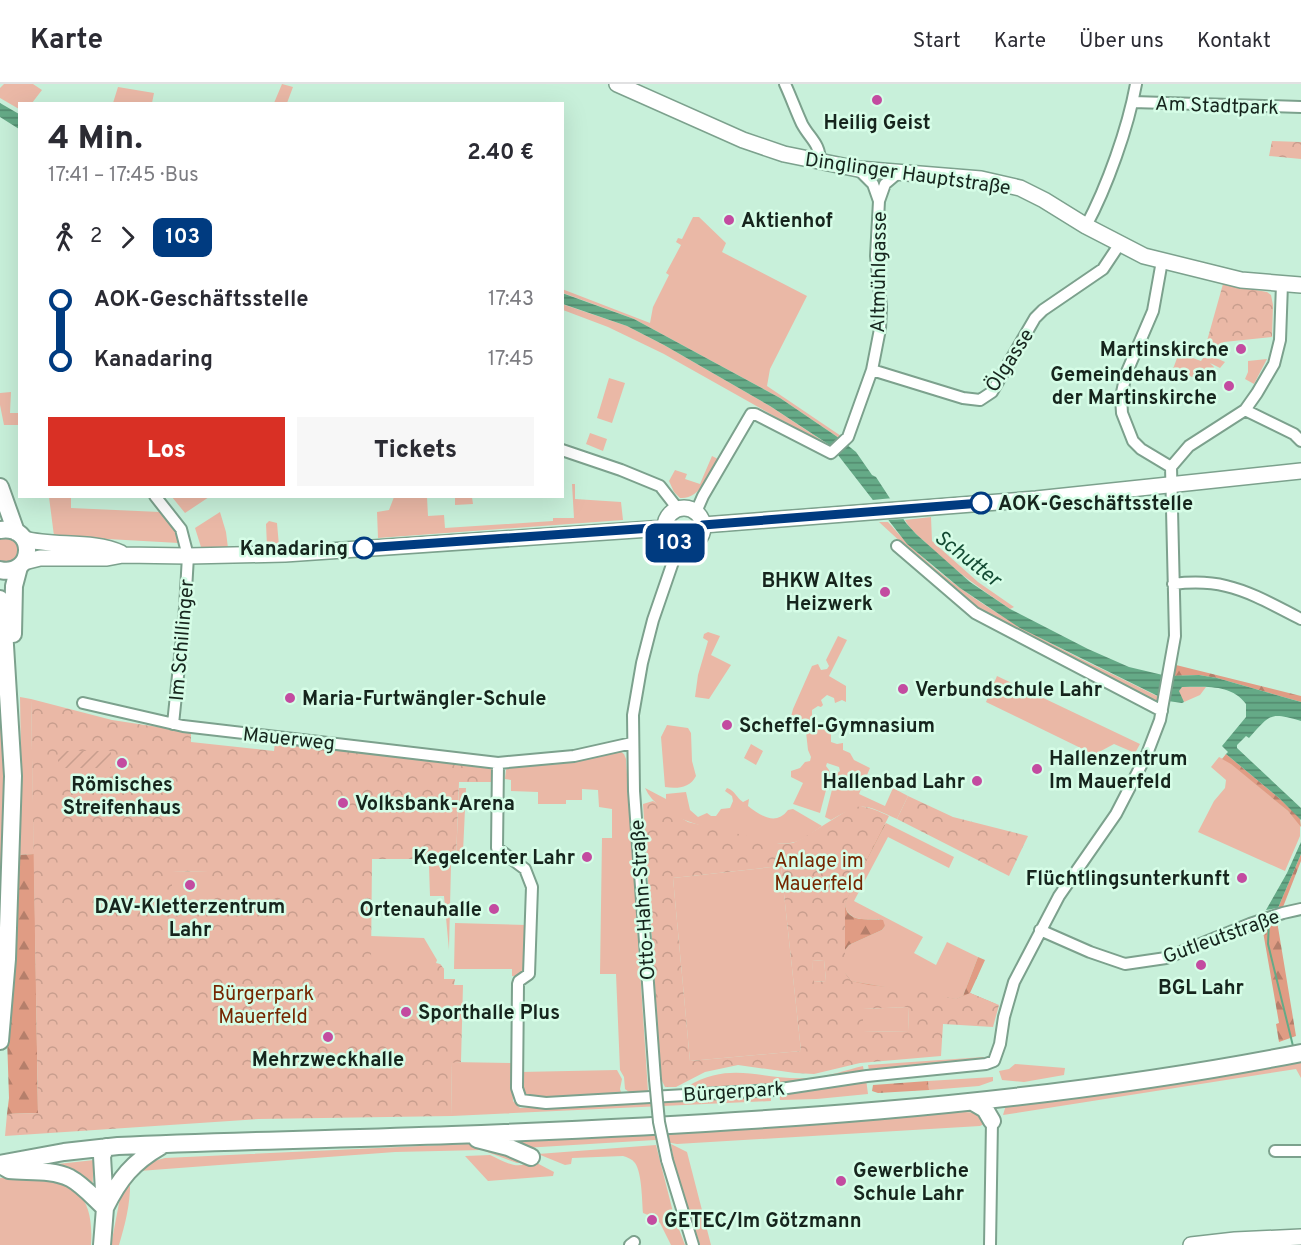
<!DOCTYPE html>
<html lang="de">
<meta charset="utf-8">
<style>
:root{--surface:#fff;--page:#f7f7f7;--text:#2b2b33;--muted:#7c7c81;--line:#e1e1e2;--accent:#d93025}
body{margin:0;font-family:Overpass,sans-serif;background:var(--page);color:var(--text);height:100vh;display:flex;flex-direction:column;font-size:22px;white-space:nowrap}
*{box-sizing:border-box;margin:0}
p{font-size:20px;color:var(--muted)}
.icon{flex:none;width:33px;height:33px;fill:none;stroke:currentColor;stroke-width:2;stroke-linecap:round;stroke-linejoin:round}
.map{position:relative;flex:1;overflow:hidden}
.drawer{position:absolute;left:18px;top:18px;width:546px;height:396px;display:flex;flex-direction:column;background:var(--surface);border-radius:0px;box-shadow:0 6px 24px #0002}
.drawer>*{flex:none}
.badge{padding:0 12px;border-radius:9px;font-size:21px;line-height:39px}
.map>.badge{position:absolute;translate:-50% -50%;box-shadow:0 0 0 3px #fff}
.legs{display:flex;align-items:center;gap:9px;height:66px;padding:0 30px;font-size:20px}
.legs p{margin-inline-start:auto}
.overview{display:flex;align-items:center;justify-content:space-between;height:102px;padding:0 30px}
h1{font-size:33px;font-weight:800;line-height:45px}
.cta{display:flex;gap:12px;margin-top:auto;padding:12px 30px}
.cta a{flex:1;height:69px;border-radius:0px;background:var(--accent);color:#fff;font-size:24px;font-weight:800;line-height:69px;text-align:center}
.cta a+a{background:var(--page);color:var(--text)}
ul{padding:0 30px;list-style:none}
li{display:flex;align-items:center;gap:21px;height:60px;font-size:22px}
li i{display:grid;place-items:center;width:9px;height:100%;margin:0 8px;background:currentColor}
li i::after{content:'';width:15px;height:15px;margin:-8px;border:4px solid;border-radius:50%;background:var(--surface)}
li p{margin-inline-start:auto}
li:first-child i{background:linear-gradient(#0000 50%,currentColor 0)}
li:last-child i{background:linear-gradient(currentColor 50%,#0000 0)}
header{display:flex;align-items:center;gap:36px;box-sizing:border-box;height:84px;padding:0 30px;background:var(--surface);border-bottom:2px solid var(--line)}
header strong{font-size:28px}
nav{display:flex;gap:33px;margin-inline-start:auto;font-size:21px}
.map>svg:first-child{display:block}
</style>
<header>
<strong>Karte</strong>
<nav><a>Start</a><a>Karte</a><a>Über uns</a><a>Kontakt</a></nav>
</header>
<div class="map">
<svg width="1301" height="1161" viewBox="0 0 1301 1161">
<defs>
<pattern id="forest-firs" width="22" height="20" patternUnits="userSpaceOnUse" patternTransform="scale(1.5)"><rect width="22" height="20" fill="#e09c84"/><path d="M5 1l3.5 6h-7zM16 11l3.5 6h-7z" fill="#b57f6b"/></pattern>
<pattern id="park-crowns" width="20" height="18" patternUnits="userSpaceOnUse" patternTransform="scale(1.5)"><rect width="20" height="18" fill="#eab8a6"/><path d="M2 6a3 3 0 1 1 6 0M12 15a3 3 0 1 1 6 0" fill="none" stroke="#c89e8e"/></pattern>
<pattern id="garden-furrows" width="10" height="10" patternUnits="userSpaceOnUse" patternTransform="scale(1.5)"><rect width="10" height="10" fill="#eab8a6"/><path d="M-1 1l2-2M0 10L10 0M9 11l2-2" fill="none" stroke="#c89e8e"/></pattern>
<pattern id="water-rules" width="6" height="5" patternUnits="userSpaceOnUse" patternTransform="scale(1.5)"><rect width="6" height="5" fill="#65aa87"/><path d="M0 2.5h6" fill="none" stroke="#528a6e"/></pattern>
</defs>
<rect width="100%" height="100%" fill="#c8f0da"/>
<!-- grass -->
<path fill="#eab8a6" d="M4,0H33L42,6L32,19L20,20L19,25L0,14V4Z
M282,0L293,3L287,19H274Z
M118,3L154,9L152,19H113Z
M693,133H699L726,159L722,168L807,212L770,285L767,302L841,352L839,354L780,314L634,235L563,209L562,205L650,239L653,223L669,191L666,189L681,161L676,158L678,154L682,155Z
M562,220L627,242L664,261L770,322L832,363L804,353L805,349L792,342L664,270L608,243L563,226Z
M1179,269L1201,277L1203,274H1216L1225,278L1220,284L1210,279L1214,283L1203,298L1179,287L1176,291L1171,290Z
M1267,275L1254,300L1245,295L1248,288V277Z
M609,294L625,299L612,339L597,334Z
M11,308L10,329H19V341H4L0,321V309Z
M590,349L607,355L603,367L586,360Z
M712,372L720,376C711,389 699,416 680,414L674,408L669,397L675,386L687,390L685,395L700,400Z
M572,400H575V415L621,418L623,436L378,454L377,428L389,426L394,413H427L428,432L444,431L445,444L553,437V434H574Z
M49,413H71V424L160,428L176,446L179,459L54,452Z
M172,413H209L185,429Z
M220,428L226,448L228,464L201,463L195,444Z
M931,433L932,457L978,498L1014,523L1010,525C979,504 950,483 924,457C917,451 909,444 905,436Z
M269,437L277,439L279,462H267L266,440Z
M879,438H888C962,524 1063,565 1161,614V619L1084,582L982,526L941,495Z
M0,454H13L20,461V476L0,482Z
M708,548L720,552L711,571L731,581L709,615L695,613L698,591L708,557L703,554L704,550Z
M838,552L847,556L829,592L846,602V618L842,616L835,619L834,614L827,611L821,616L823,621L821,623L818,622L812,626V632L818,635L805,645L798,643L791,633L793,625L812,582L818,580L821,586L827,585L829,582L826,576Z
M997,592L1140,660L1135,669L1114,660L1099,668L1097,672L986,618Z
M1182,603H1206L1200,611L1184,618L1178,607Z
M0,608L4,609V738L0,854Z
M20,613L31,615L34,770L18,771L21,675Z
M839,635L841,637V644L831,650V658L837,660L843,659V666L850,669L854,676L870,684L859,710L885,722L893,704L908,712L897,735C863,720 864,717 831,736L825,733L836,690L840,687L839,683L827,679L826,682L829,686L830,691L820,729L793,720L803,699L791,693V687L800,684L805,678L810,677L811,673L808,666L806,648L828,636L833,639Z
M667,641L688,644L691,649L692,677L696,692C690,704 677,705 665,703L661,653Z
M751,660L763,667L756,681L744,674Z
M620,667L624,670L626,675L648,1007L629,1008L625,1005L624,993L620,986L616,890H600L602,754H612V725L599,723L598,706L582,705V716H566V720H538V708L511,707V696L505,695L506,686L508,683L559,680Z
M1219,673L1231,679L1288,727L1300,740V752L1285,787L1198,748L1214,717L1225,704L1226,696L1211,683Z
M459,704H466L463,768H471L470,776L456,775Z
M645,704L666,715V710L686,708L690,726L698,733L707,729L711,732H716L721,725L730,724L733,717L732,712L725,707L727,704C736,707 736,714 743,718L749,715L748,722C761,732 776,742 788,726L793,725L822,742C813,748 802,758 790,759C776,762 759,756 745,753C714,745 659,736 645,704Z
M886,739L954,773L949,784L888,753L854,817L923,853L914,869L936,881L947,858L978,873L963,912L956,915L851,897L845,889V866L849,861L882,846L885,842L879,835C865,836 846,837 845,819Z
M451,781L449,864V866L444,812H430L429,782Z
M781,782L801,967L690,977L673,794Z
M172,787L209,788L208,820L171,819Z
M455,839L526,841V889L522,893L512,892V885H454Z
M371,852L424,854L437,876L436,879L440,880L444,885L370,893Z
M824,876L826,897L813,898L812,877Z
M908,923L909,947L863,948L862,925Z
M984,973V976L869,986L868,981Z
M1301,975V994L1296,985L1003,1031L1006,1021Z
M451,978L512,979L513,1017L520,1024L771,1009V1017L452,1032Z
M1015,980L1065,984L1064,991L1024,998L1002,996L999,987L1009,985Z
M863,982L864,988L786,1001L687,1007L688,1002C733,976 763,997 809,994C827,993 846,986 863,982Z
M617,986L622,995L620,1005L622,1011L532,1014L526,1013L521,1007L520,988Z
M993,993V997L979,1002L929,1006L928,997Z
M866,995L868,1010L817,1015L780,1016L779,1009Z
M965,1028L979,1029L984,1035V1040L980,1042L677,1060L655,1056L524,1064L508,1056Z
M465,1060H482L524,1078L517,1079L482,1066L395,1068L139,1087L143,1080L165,1074Z
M671,1060L687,1068L711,1161H700L675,1085Z
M656,1061L674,1132L685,1161H671L660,1139L650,1130L648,1131L643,1129C642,1117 642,1089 635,1079C632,1075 627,1073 623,1072L572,1074L571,1080L565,1081L538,1070Z
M490,1071C503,1077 519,1088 531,1076L554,1088L553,1092L488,1097L465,1072Z
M94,1076L92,1109L40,1082Z
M33,1091C78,1097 94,1115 91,1161H0V1094Z
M130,1093C131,1117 126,1138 119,1161H111L120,1114Z"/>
<!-- forest -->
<path fill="url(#forest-firs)" d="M1176,581L1301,612V618L1217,594L1199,591L1173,592Z
M1226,670L1279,714L1300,734L1301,743L1288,727L1231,680L1222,675Z
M886,739L845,819C846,840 868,834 883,836L885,842L882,846L849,861L845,866V889L851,897L956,915L963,912L978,873L985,876L970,909L996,920L845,908L832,804Z
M34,770L38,1029L7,1030L9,1014L7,953L18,771Z
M1301,770V777L1283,823L1278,824Z
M1277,837L1296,952L1279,958L1276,940L1279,939L1262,842Z
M928,997L929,1006L878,1009L872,1007L873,1001Z"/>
<!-- park -->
<path fill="url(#park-crowns)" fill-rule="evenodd" d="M1272,57L1301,58V75L1269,72Z
M1223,200L1267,208L1271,211L1273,221L1272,253L1224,258L1217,264H1205Z
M455,413H472L473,420L455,421Z
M31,615L112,636L191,648V658L274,667L275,658L492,681V698H459L456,775H372L371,879L440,880L444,885V895H455L454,901H463L461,978L451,979L452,1032L259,1035L5,1052L7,1030L38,1029ZM172,787L208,788V820L172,819Z
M908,712L953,733L1028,752L1009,792L897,735Z
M653,717L688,738L781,760L793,759L803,754L851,724C865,720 876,726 889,732L845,819V889L851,897L869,901L908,905L956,915L970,909L999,921L993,943L943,940L941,972L860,979L814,990L795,989L738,981L705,988L676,1003H665L661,995L643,720ZM781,782L801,967L690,977L673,794ZM824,876L826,897L814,898L812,877ZM908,923L909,947L863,948V925Z"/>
<!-- garden -->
<path fill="url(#garden-furrows)" d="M58,667H111V684H58Z"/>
<!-- water -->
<path fill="url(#water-rules)" d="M0,19L19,30V45L0,33Z
M562,209L634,235L780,314L836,352L856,368L872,391L876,393L906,439L916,450L970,498L1010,525L1088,565L1129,583L1167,592L1199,591L1217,594L1301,618V637C1269,628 1271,630 1249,654L1246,652L1237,661V664L1301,724V736L1279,714L1226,670L1228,668L1222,662L1246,633V620C1231,600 1205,603 1182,603L1179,607L1184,618L1182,619L1168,617L1020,544L960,504L907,460L831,362L770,322L664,261L627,242L563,220Z
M1301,758V770L1278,824L1266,826L1287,789Z"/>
<!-- pier -->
<path fill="#c8f0da" d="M894,414L906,435L884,436L871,416Z"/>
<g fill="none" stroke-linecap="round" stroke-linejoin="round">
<!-- stream -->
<path stroke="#65aa87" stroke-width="2" d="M1269,836L1268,860L1293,962"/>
<defs>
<path id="street" d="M785,0C791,13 796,27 802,40C810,55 820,59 820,78
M1133,18L1301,23
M879,117L885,100L898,89
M1086,142C1107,103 1128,44 1136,0
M1162,177L1153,227L1126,290L1121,313L1122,329L1133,357L1141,365L1171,383
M872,286L963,314L980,316L992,308L1035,234L1043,226L1103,185L1119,161
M1245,326L1294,350L1301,357
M562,366L621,386L660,402L678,425
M155,412L181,445L188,472L185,524L173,640
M696,428L703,412L751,330H755L831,369L848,353L872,286L880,245L881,223L876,172L879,117L873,100L858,85
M673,457L675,472
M897,462L975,529L1162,627
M1173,500C1190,498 1210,498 1226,502C1252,508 1277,523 1301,535
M83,619L183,642L498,679
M632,659L574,672L498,679L497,764L525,785L532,803L529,890L519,897L518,900L517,1004L521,1016L546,1019L774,1006L867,992L986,980L994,977L1000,960L1004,933L1014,898L1059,812L1116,730L1147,670L1160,636L1175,552L1171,383L1189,362L1245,326L1257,309L1274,280L1280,256L1282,200
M1040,846L1090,868L1125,880L1166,874L1250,840L1283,829L1301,825
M655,995L634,707L633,631L642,579L653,536L675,472L686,461
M1275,1067H1301
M667,1076L693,1161
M630,1161L634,1158
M990,1161L992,1037"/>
<path id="secondary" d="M617,0L743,56L784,70L858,85L981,95L1020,104L1044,116L1086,142L1144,172L1241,196L1301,201
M665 443a19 19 0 1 1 38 0a19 19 0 1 1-38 0Z
M703,441L1036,415L1301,387
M24,455C54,463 93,456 121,469
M24,478L40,474H107L123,471L188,472L285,470L665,444
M1191,1161L1235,1156L1301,1153"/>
<path id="primary" d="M0,403L16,448
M0,446C37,440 35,493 0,486
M0,515L4,545L13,692L7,875L0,957
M13,550L14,502L19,483
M973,1018L985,1025L992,1037
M477,1055L508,1063L531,1073
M0,1080L64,1068L118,1062C229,1057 341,1055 452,1051C736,1040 1022,1024 1301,969
M4,1083L9,1086C28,1088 52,1085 70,1094C83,1101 94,1114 105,1124
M105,1124C119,1095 133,1078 161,1062
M102,1161L105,1124L102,1072L106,1063"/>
</defs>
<!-- street casing -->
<use href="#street" stroke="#7ca18d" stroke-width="14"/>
<!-- secondary casing -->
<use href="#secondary" stroke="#7ca18d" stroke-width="18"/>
<!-- primary casing -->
<use href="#primary" stroke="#7ca18d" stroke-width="20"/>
<!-- street -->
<use href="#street" stroke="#fff" stroke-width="10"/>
<!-- secondary -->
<use href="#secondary" stroke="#fff" stroke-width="15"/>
<!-- primary -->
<use href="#primary" stroke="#fff" stroke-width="16"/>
<defs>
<path id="street-bridge" d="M655,995L659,1038L667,1076"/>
</defs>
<!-- street-bridge casing -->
<use href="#street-bridge" stroke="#7ca18d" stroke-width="14" stroke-linecap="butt"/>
<!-- street-bridge -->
<use href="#street-bridge" stroke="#fff" stroke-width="10"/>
</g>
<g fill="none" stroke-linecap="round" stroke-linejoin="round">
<defs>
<path id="line-1" d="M364,464L652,444H665L673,458C687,466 701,458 703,441L981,419"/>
</defs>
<!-- line-1 casing -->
<use href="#line-1" stroke="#fff" stroke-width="14"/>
<!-- line-1 -->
<use href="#line-1" stroke="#003b80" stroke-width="9"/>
</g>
<!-- markers -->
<g fill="#c34ba0" stroke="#d6fde7" stroke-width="2">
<circle cx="877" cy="16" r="6"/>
<circle cx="729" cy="136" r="6"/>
<circle cx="1241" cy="265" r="6"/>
<circle cx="1229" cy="302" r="6"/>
<circle cx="885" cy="508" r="6"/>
<circle cx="903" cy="605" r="6"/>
<circle cx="290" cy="614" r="6"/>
<circle cx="727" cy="641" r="6"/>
<circle cx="122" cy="679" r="6"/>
<circle cx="1037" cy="685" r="6"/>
<circle cx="977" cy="697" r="6"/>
<circle cx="343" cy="719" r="6"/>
<circle cx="587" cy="773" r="6"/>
<circle cx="1242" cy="794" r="6"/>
<circle cx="190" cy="801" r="6"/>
<circle cx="494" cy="825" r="6"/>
<circle cx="1201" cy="881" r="6"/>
<circle cx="406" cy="928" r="6"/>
<circle cx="328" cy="953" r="6"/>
<circle cx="841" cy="1097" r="6"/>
<circle cx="652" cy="1136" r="6"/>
</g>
<g fill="#fff" stroke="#003b80" stroke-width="3">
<circle cx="981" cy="419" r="10"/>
<circle cx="364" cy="464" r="10"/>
</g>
<g text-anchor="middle" stroke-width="5" stroke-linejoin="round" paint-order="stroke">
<!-- street labels -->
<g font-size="20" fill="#16251d" stroke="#d6fde7">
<text transform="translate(1217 21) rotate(2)" y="7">Am Stadtpark</text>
<text transform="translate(908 89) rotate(8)" y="7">Dinglinger Hauptstraße</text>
<text transform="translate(878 188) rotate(-89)" y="7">Altmühlgasse</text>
<text transform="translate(1009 276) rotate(-57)" y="7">Ölgasse</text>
<text transform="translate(181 556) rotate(-85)" y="7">Im Schillinger</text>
<text transform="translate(289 654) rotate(6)" y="7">Mauerweg</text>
<text transform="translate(642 816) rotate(-94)" y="7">Otto-Hahn-Straße</text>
<text transform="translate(1221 852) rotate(-20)" y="7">Gutleutstraße</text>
<text transform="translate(734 1007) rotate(-4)" y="7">Bürgerpark</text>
</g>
<!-- poi labels -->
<g font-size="20" font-weight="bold" fill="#16251d" stroke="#d6fde7" text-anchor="start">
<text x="877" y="45" text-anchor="middle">Heilig Geist</text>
<text x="741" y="143">Aktienhof</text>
<text x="1229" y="272" text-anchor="end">Martinskirche</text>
<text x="1217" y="297" text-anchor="end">Gemeindehaus an<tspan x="1217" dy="23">der Martinskirche</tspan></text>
<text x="873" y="503" text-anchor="end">BHKW Altes<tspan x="873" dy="23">Heizwerk</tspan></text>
<text x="915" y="612">Verbundschule Lahr</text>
<text x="302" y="621">Maria-Furtwängler-Schule</text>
<text x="739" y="648">Scheffel-Gymnasium</text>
<text x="1049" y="681">Hallenzentrum<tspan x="1049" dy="23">Im Mauerfeld</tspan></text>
<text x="965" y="704" text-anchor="end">Hallenbad Lahr</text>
<text x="122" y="707" text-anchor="middle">Römisches<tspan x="122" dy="23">Streifenhaus</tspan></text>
<text x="355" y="726">Volksbank-Arena</text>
<text x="575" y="780" text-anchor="end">Kegelcenter Lahr</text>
<text x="1230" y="801" text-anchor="end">Flüchtlingsunterkunft</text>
<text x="190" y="829" text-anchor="middle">DAV-Kletterzentrum<tspan x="190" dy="23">Lahr</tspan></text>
<text x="482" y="832" text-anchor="end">Ortenauhalle</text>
<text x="1201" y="910" text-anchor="middle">BGL Lahr</text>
<text x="418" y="935">Sporthalle Plus</text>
<text x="328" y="982" text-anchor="middle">Mehrzweckhalle</text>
<text x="853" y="1093">Gewerbliche<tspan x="853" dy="23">Schule Lahr</tspan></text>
<text x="664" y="1143">GETEC/Im Götzmann</text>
</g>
<!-- stop labels -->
<g font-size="20" font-weight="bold" fill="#16251d" stroke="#d6fde7" text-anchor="start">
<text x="998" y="426">AOK-Geschäftsstelle</text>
<text x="348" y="471" text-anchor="end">Kanadaring</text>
</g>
<!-- park labels -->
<g font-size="20" fill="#752601" stroke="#d6fde7">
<text x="819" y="783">Anlage im<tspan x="819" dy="23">Mauerfeld</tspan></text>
<text x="263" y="916">Bürgerpark<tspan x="263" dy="23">Mauerfeld</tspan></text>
</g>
<!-- water labels -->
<g font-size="21" font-style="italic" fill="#134b33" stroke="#d6fde7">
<text transform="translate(968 474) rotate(38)" y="7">Schutter</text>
</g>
</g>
</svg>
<b class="badge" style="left:675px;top:459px;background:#003b80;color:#fff">103</b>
<section class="drawer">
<div class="overview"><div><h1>4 Min.</h1><p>17:41 – 17:45 · Bus</p></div><b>2.40 €</b></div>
<div class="legs"><svg class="icon" aria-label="walk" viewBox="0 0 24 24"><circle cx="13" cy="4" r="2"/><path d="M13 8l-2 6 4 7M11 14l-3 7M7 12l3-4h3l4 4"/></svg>2<svg class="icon" aria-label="forward" viewBox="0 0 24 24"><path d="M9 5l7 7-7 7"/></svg><b class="badge" style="background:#003b80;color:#fff">103</b></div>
<ul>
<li><i style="color:#003b80"></i><b>AOK-Geschäftsstelle</b><p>17:43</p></li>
<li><i style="color:#003b80"></i><b>Kanadaring</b><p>17:45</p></li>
</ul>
<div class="cta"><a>Los</a><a>Tickets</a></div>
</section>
</div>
